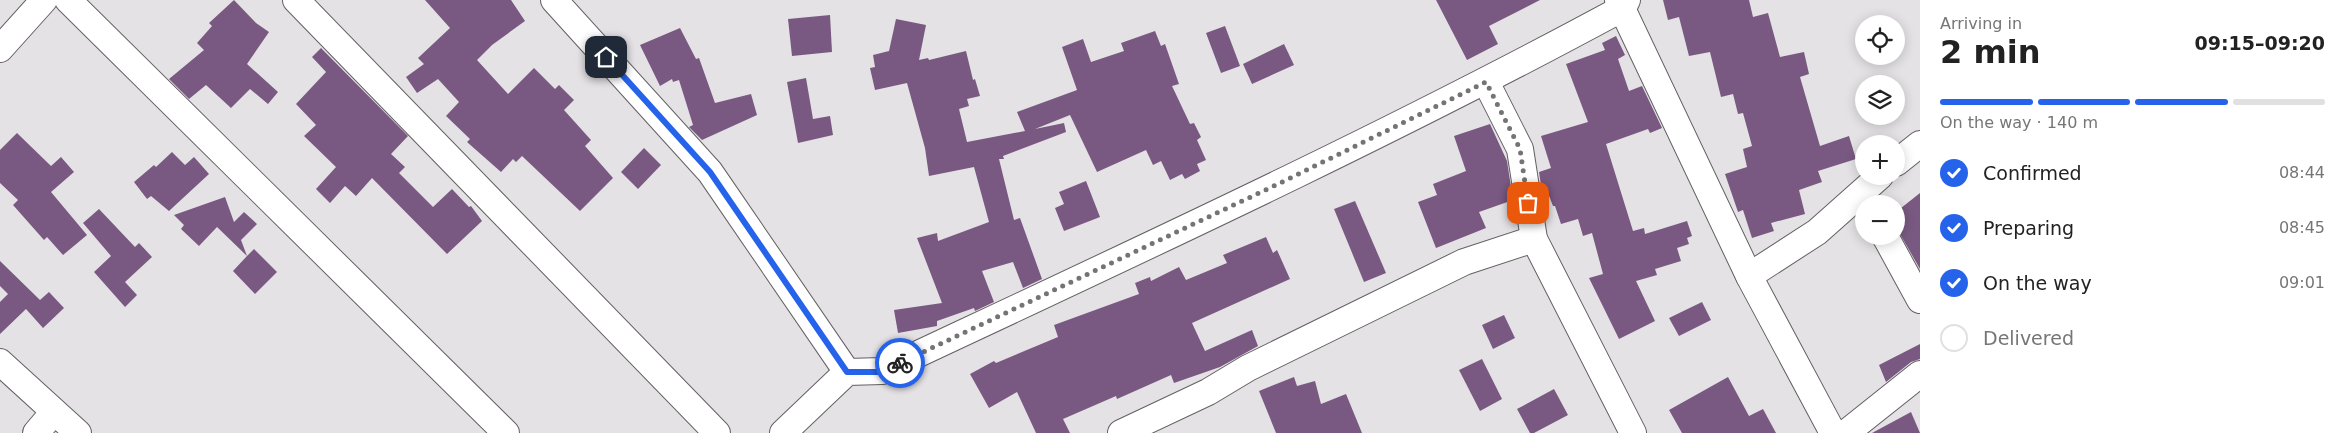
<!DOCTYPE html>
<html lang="en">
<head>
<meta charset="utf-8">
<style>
	body { margin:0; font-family:"DejaVu Sans",sans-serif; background:#f6f6f6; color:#222; height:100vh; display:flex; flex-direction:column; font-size:19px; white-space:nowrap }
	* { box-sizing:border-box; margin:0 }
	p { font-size:16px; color:#767676 }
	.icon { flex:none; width:28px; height:28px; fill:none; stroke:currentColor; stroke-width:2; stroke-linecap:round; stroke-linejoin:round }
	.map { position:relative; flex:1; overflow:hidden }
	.panel { display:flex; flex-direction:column; background:#fff; width:425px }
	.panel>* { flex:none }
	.tools { position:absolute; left:1855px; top:15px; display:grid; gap:10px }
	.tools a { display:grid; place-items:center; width:50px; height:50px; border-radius:50%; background:#fff; box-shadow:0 2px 12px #0003; font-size:25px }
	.pin { position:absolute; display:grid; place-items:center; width:42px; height:42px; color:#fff; margin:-21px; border-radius:10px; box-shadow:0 2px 8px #0006 }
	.courier { position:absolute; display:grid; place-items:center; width:50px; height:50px; margin:-25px; border:4px solid #2563eb; border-radius:50%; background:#fff; color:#222; box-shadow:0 1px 6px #0007 }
	.summary em { font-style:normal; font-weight:800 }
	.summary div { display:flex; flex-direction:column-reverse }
	.summary { display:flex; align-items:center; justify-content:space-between; height:85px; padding:0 20px }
	h1 { font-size:32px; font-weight:800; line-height:38px }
	.bar { display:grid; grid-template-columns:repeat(4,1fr); gap:8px 5px; align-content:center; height:60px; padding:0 20px }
	.bar i { height:6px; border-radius:4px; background:#e0e0e0 }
	.bar .current { background:#2563eb }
	.bar p { grid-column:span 4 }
	ol { padding:0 20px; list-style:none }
	li { display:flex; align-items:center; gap:15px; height:55px }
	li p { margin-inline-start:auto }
	li .icon { padding:5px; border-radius:50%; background:#2563eb; color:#fff; stroke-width:4 }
	li:last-child { color:#767676 }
	li i { width:28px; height:28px; border:2px solid #e0e0e0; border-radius:50% }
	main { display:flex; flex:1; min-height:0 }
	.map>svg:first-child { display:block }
	.building { fill:#795981 }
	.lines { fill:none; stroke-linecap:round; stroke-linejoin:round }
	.minor-casing { stroke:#636063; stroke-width:28 }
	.minor { stroke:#fff; stroke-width:26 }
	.done { stroke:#757376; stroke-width:5; stroke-dasharray:0 9 }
	.route { stroke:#2563eb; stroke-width:6 }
</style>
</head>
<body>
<main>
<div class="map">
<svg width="1920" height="433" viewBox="0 0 1920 433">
	<rect width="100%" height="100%" fill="#e5e2e6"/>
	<g class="building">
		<polygon points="234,0 256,23 269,32 247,64 278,92 268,104 250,89 231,108 206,85 189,99 169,79 204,50 197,43 212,26 209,23"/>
		<polygon points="425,0 511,0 525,21 492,45 477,60 508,94 534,68 555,89 559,85 574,100 564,110 591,140 585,146 613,178 580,211 522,156 516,162 513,159 501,172 467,142 470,139 446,116 459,102 438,79 417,93 406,77 424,64 418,58 450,28"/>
		<polygon points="1436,0 1540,0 1489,26 1498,44 1467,60"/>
		<polygon points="1663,0 1749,0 1753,17 1768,13 1780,57 1804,52 1809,74 1800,77 1820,146 1849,136 1856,159 1818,171 1822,182 1799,190 1805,214 1771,223 1774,231 1752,238 1743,210 1738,212 1725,174 1747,167 1743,149 1752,146 1743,113 1738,114 1733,94 1721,97 1710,52 1689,56 1679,17 1668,20"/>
		<polygon points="830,15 832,52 792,56 788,19"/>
		<polygon points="896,19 926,25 919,60 928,58 929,60 966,51 973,80 975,79 980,96 967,99 969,106 959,109 967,142 1025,131 1017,112 1077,90 1062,47 1083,39 1091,62 1124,51 1121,43 1155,31 1161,46 1165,44 1179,84 1172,86 1190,124 1194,123 1201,137 1197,140 1206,160 1197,164 1200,171 1185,179 1182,174 1170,180 1161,161 1153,165 1146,150 1097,172 1070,115 1035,129 1064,123 1066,132 1003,156 1004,159 999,159 1014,220 1020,218 1042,279 1023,288 1013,262 982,271 994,302 975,311 974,308 937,321 937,326 898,333 894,310 942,303 917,238 937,233 938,241 989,222 974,167 929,176 925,148 907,83 875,90 870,68 875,67 873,55 889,51"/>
		<polygon points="1225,26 1240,66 1221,73 1206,33"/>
		<polygon points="680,28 696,59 699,58 715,103 751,94 757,115 702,140 689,127 693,125 679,80 673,82 672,79 660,86 640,45"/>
		<polygon points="1616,36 1625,55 1618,59 1629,91 1642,86 1662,128 1650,133 1648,129 1606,144 1633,231 1644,228 1645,234 1687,221 1692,236 1687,238 1689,244 1677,248 1681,261 1655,269 1657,275 1636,281 1655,321 1619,339 1589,278 1603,274 1592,233 1583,236 1578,219 1561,224 1555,206 1553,206 1548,193 1544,195 1542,191 1539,172 1551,168 1541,136 1588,122 1566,64 1605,50 1602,43"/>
		<polygon points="1284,44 1294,65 1252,84 1243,64"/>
		<polygon points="321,48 408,136 391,154 405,167 399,173 433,207 452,189 469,207 471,206 482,221 447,254 372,178 356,196 345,186 330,203 316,189 336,167 304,136 316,125 296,104 326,72 312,57"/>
		<polygon points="806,78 813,119 830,116 833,135 798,143 787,82"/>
		<polygon points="1490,124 1507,161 1513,200 1479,212 1486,228 1436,248 1418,202 1437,195 1433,184 1466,171 1454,136"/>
		<polygon points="17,133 51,166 61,157 74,172 51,192 87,235 63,255 47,237 44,240 13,205 18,200 0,183 0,150"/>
		<polygon points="644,148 661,165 638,189 621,172"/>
		<polygon points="172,152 185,165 194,157 209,174 169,211 151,196 147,199 134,182 154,165 156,167"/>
		<polygon points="1086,181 1100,217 1064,231 1055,208 1064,204 1059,192"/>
		<polygon points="1920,193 1920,269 1896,227 1896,212"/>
		<polygon points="225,197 234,222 244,212 257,224 241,240 247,256 254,249 277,272 255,294 233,271 247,256 217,227 199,246 181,229 184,225 174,215"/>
		<polygon points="1355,201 1386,273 1364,282 1334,209"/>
		<polygon points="99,209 135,247 139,243 152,257 125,282 137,295 125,307 94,272 111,256 83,223"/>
		<polygon points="1266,237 1273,253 1277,250 1290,279 1192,323 1205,351 1252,330 1258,346 1220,367 1174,383 1171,375 1117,399 1116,396 1063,419 1070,433 1036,433 1017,392 989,408 970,374 994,361 996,363 1058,337 1054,325 1139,294 1135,283 1150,277 1151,281 1179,267 1186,280 1227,263 1223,255"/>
		<polygon points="0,261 40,300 49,292 64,308 43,328 26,309 0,334 0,302 8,294 0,286"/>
		<polygon points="1702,302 1711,320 1679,336 1669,318"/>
		<polygon points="1504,315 1515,338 1493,349 1482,325"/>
		<polygon points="1920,344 1920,359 1911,362 1886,382 1879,365"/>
		<polygon points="1482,359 1502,399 1480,411 1459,370"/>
		<polygon points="1294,377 1297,386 1315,381 1321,404 1346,394 1362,433 1276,433 1259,391"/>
		<polygon points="1728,377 1749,416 1763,409 1776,433 1682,433 1669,410"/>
		<polygon points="1554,389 1568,415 1534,433 1530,433 1517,409"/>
		<polygon points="1911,412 1920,433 1872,433"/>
	</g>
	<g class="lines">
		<defs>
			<g id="minor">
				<polyline points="68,0 506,433"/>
				<polyline points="296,0 717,433"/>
				<polyline points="554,0 710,172 847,372"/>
				<polyline points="1618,0 1749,276"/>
				<polyline points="0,49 44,0"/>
				<polyline points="1486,82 1520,149 1534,239 1633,433"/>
				<polyline points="1896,163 1920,144"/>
				<polyline points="1885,236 1920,300"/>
				<polyline points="0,362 78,433"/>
				<polyline points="36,433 53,413"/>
				<path d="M783 433 847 372 882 371C1131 254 1381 139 1623 8L1627 0"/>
				<polyline points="1121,433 1208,392 1248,368 1464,262 1534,239"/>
				<polyline points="1833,433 1749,276 1817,232 1880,176"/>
				<polyline points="1846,433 1920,374"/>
			</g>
		</defs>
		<use href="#minor" class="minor-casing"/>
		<use href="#minor" class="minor"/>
	</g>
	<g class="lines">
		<polyline class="done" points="900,363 1276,185 1486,82 1520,149 1528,203"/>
		<polyline class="route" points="606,57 710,172 847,372 882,372 900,363"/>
	</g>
</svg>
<div class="tools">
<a><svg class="icon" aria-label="locate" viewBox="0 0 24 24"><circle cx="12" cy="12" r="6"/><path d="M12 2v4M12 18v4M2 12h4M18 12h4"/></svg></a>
<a><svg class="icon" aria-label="layers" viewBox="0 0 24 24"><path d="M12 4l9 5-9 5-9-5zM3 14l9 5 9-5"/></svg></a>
<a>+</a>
<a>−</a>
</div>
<div class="pin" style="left:1528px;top:203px;background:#ea580c"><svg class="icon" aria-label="bag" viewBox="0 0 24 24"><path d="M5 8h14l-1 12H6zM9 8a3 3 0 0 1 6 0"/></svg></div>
<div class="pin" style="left:606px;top:57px;background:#1f2937"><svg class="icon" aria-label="home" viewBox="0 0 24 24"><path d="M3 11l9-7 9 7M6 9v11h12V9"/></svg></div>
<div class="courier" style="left:900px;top:363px"><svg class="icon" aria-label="bike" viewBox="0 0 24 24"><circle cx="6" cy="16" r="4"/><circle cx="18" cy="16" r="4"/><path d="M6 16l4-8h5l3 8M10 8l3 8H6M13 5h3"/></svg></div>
</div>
<section class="panel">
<div class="summary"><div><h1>2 min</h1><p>Arriving in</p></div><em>09:15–09:20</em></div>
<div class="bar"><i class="current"></i><i class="current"></i><i class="current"></i><i></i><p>On the way · 140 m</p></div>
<ol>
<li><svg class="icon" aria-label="check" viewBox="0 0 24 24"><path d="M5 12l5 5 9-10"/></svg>Confirmed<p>08:44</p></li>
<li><svg class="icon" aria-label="check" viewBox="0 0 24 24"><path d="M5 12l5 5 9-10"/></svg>Preparing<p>08:45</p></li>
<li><svg class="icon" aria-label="check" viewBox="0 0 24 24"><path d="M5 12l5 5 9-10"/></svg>On the way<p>09:01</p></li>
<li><i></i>Delivered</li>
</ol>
</section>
</main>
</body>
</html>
